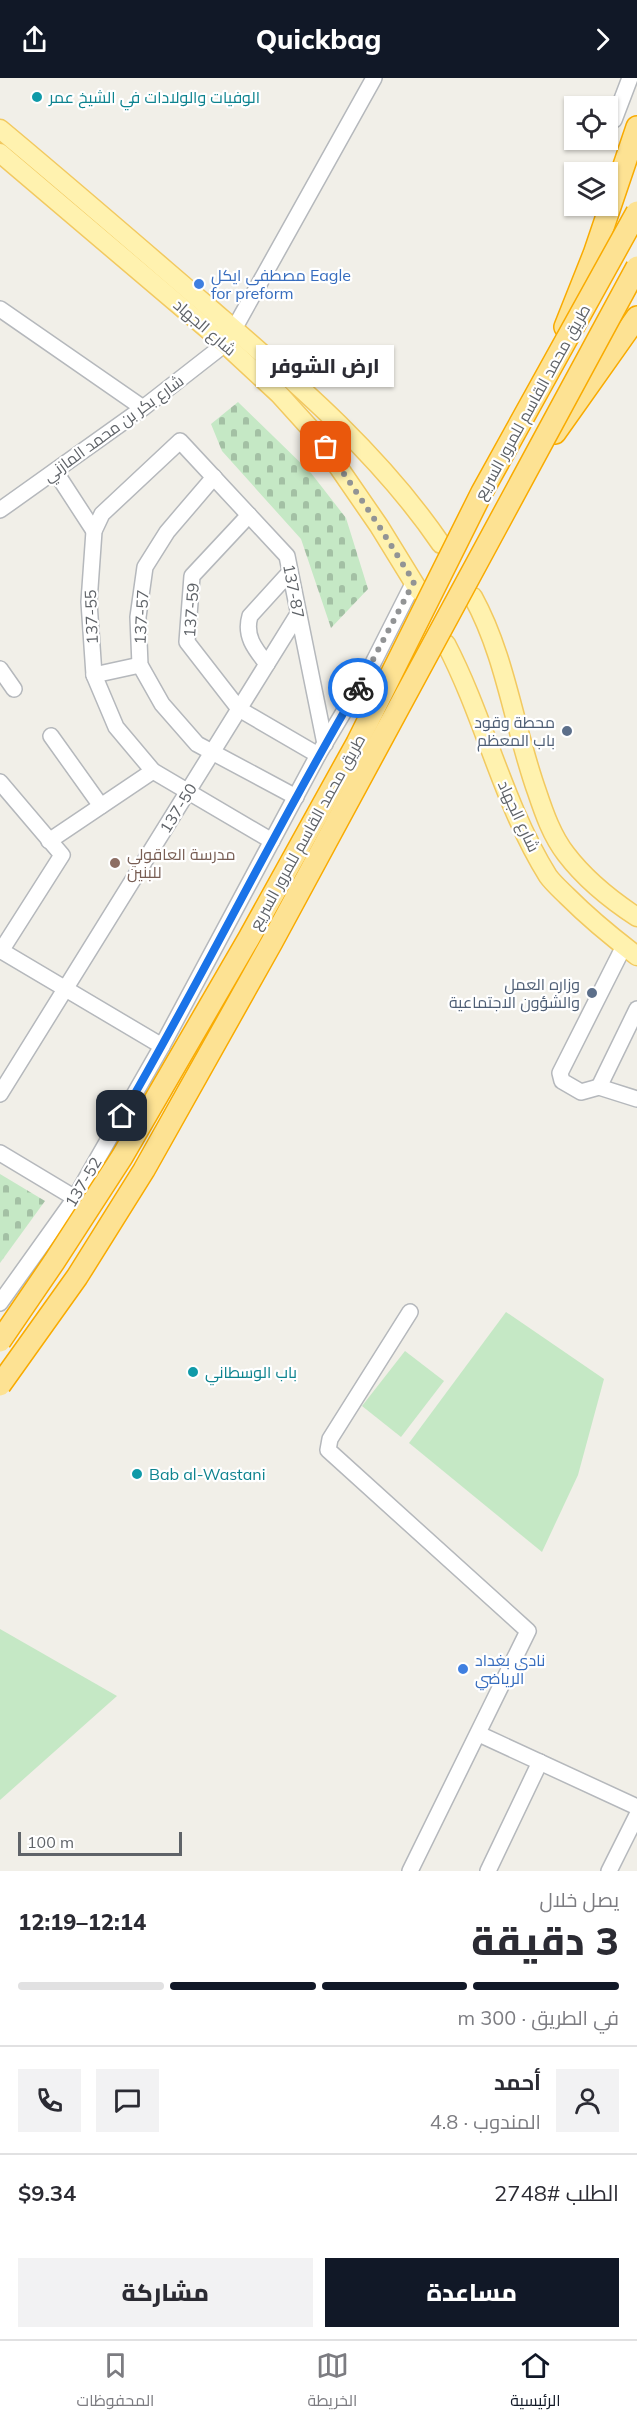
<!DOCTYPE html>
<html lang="ar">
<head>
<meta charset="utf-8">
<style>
	body { margin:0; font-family:Mulish,Cairo,sans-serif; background:#f2f2f3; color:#2b2b33; direction:rtl; height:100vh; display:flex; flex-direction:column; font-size:22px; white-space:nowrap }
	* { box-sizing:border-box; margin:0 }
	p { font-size:20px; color:#7c7c81 }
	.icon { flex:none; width:33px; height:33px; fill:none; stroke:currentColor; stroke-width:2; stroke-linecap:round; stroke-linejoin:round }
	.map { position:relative; height:1793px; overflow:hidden; direction:ltr }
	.details { display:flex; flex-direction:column; background:#fff; flex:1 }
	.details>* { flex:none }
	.tools { position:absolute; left:564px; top:18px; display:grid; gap:12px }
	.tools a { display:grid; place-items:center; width:54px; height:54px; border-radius:0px; background:#fff; box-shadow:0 2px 4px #0004; font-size:30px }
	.scale { position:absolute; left:18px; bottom:15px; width:164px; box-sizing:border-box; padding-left:6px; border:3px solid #5f6368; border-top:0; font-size:16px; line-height:21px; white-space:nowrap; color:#5f6368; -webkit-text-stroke:4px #fff; paint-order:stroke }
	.pin { position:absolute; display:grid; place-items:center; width:51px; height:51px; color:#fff; margin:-26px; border-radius:12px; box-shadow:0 3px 9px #0006 }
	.courier { position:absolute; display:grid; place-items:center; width:60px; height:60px; margin:-30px; border:4px solid #1a73e8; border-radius:50%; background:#fff; color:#222; box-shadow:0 2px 8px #0007 }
	.bubble { position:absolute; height:42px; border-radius:0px; background:#fff; box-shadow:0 2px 4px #0004; font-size:20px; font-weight:800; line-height:42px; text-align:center; direction:rtl }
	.overview em { font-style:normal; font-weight:800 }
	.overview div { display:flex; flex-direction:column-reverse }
	.overview { display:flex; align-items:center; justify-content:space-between; height:102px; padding:0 18px }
	h1 { font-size:39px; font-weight:800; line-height:45px }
	.bar { display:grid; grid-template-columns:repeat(4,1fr); gap:9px 6px; align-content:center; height:72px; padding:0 18px }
	.bar i { height:8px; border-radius:4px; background:#e1e1e2 }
	.bar .active { background:#111827 }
	.bar p { grid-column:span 4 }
	.line { display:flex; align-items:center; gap:15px; padding:0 18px; border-top:2px solid #e1e1e2 }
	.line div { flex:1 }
	.round { display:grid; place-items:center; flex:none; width:63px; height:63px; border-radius:0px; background:#f2f2f3 }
	.action { display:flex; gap:12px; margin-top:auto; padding:12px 18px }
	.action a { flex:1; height:69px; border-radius:0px; background:#111827; color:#fff; font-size:24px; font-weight:800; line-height:69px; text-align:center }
	.action a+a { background:#f2f2f3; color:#2b2b33 }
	header { display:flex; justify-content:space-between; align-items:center; height:78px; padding:0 18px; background:#111827; color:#fff; font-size:27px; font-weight:800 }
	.dock { display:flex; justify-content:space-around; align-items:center; height:84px; border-top:2px solid #e1e1e2; background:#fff; font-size:16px; color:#7c7c81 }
	.dock a { display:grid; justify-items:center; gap:3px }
	.dock .active { color:#111827 }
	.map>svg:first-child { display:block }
	.green { fill:#c5e8c5 }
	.cemetery { fill:url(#cemetery-stones) }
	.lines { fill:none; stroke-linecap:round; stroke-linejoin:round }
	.minor-casing { stroke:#b5b8bc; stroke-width:18 }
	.major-casing { stroke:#f2c960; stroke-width:21 }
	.highway-casing { stroke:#f9ab00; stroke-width:24 }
	.minor { stroke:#fff; stroke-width:15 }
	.major { stroke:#fff2af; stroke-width:18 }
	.highway { stroke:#fde293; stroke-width:21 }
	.highway-bridge-casing { stroke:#f9ab00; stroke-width:24; stroke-linecap:butt }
	.highway-bridge { stroke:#fde293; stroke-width:21 }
	.done { stroke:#929495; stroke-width:6; stroke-dasharray:0 10.8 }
	.route { stroke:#1a73e8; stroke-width:8 }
	.culture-dot { fill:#0f9aa8; stroke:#fff; stroke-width:2 }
	.shop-dot { fill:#3f7fe0; stroke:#fff; stroke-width:2 }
	.service-dot { fill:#5c6f8a; stroke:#fff; stroke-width:2 }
	.education-dot { fill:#8d6e63; stroke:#fff; stroke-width:2 }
	.labels { text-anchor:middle; stroke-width:4.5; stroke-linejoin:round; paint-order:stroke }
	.culture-label { font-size:16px; fill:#0d838f; stroke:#fff; text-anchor:start }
	.shop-label { font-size:16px; fill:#366cbe; stroke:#fff; text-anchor:start }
	.street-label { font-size:16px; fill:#5f6368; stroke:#fff }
	.service-label { font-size:16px; fill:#4e5e75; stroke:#fff; text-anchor:end }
	.education-label { font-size:16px; fill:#785e54; stroke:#fff; text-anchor:start }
</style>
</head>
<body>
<header><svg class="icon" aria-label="forward" viewBox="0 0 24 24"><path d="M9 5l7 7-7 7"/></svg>Quickbag<svg class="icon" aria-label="share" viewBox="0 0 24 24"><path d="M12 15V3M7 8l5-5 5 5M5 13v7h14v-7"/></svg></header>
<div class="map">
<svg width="637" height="1793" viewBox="0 0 637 1793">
	<defs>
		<pattern id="cemetery-stones" width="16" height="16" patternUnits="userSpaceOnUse" patternTransform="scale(1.5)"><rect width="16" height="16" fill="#c5e8c5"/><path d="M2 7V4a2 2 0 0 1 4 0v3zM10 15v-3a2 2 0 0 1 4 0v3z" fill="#a3c0a4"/></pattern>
	</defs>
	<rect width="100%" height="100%" fill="#f1efe8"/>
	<g class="green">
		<polygon points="506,1234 604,1301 578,1397 542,1474 409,1365"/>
		<polygon points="405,1273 444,1303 401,1359 362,1328"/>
		<polygon points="0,1551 117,1618 0,1722"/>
	</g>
	<g class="cemetery">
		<polygon points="238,324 311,395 346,440 368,511 331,550 301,461 222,373 211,346"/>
		<polygon points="0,1096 45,1123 0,1185"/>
	</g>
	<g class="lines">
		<defs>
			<g id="minor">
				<polyline points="614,42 630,0"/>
				<polyline points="0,231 143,330"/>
				<polyline points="234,251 374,0"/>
				<polyline points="55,393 94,453"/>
				<polyline points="214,399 167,454 145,489 138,539 140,587 162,626 197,666 296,719"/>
				<polyline points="0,432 143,330 225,266"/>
				<polyline points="249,437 192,498 187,564 239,631 318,677"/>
				<path d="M267 586C255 571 244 558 250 538L290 494"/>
				<polyline points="0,591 14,611"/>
				<polyline points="94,597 140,587"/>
				<polyline points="51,658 101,728"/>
				<polyline points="0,704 62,777 1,873"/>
				<polyline points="49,763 153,693"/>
				<polyline points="272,763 153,693 116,649 94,597 89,524 94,453 102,436 180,363 287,478 325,666"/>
				<polyline points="624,868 560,995 562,1003 581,1014 599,1009 637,1021"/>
				<polyline points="0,872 162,968"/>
				<polyline points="599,1009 637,931"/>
				<polyline points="0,1016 298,536"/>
				<polyline points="0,1075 75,1120"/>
				<polyline points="0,1225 75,1120 162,968 318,677 373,585 414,504"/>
				<polyline points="410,1234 330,1361 328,1372 528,1553 410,1793"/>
				<polyline points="479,1656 637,1729"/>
				<polyline points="488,1793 540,1684"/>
				<polyline points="609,1793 637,1737"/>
			</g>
			<g id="major">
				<path d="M0 51C72 111 141 171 212 232 294 303 379 375 441 466"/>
				<polyline points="0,75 225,266 279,316 317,358 379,448 419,513"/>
				<path d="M473 519C506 579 514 650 537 714 544 735 552 758 566 776 585 801 611 822 637 839"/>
				<path d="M446 566C485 641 503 726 548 798 553 805 561 812 567 818 589 840 612 859 637 878"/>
			</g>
			<g id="highway">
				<polyline points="565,249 594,176 637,49"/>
				<polyline points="555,355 637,239"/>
			</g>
		</defs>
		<use href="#minor" class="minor-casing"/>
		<use href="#major" class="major-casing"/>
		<use href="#highway" class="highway-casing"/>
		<use href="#minor" class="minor"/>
		<use href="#major" class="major"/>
		<use href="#highway" class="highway"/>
		<defs>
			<g id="highway-bridge">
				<polyline points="0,1263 54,1184 122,1079 249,860 357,665 482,414 637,134"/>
				<polyline points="0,1307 77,1199 144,1092 272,864 637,189"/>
			</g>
		</defs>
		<use href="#highway-bridge" class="highway-bridge-casing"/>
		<use href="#highway-bridge" class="highway-bridge"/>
	</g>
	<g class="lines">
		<polyline class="done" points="326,369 379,448 414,504 358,610"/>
		<path class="route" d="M122 1038C204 897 275 751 358 610"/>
	</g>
	<g class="culture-dot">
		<circle cx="37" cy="19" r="6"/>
		<circle cx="193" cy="1294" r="6"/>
		<circle cx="137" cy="1396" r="6"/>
	</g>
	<g class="shop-dot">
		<circle cx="199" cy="206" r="6"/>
		<circle cx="463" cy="1591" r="6"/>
	</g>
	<g class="service-dot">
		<circle cx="567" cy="653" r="6"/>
		<circle cx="592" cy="915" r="6"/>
	</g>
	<circle class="education-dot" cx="115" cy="785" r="6"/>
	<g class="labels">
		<g class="culture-label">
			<text x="49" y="25">الوفيات والولادات في الشيخ عمر</text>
			<text x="205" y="1300">باب الوسطاني</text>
			<text x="149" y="1402">Bab al-Wastani</text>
		</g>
		<g class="shop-label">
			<text x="211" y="203">مصطفى ايكل Eagle<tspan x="211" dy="18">for preform</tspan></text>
			<text x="475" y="1588">نادي بغداد<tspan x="475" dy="18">الرياضي</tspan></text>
		</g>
		<g class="street-label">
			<text transform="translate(205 249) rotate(41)" y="6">شارع الجهاد</text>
			<text transform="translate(532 324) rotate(-61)" y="6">طريق محمد القاسم للمرور السريع</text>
			<text transform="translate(113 350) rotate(-36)" y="6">شارع بكر بن محمد المازني</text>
			<text transform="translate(294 513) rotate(79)" y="6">137-87</text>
			<text transform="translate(191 532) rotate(-86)" y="6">137-59</text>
			<text transform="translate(91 539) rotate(-92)" y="6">137-55</text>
			<text transform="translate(141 539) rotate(-87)" y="6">137-57</text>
			<text transform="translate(178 730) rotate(-58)" y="6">137-50</text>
			<text transform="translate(519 738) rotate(65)" y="6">شارع الجهاد</text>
			<text transform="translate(307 754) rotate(-61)" y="6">طريق محمد القاسم للمرور السريع</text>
			<text transform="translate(83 1104) rotate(-59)" y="6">137-52</text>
		</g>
		<g class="service-label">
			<text x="555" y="650">محطة وقود<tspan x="555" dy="18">باب المعظم</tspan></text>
			<text x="580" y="912">وزاره العمل<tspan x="580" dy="18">والشؤون الاجتماعية</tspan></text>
		</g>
		<g class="education-label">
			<text x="127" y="782">مدرسة العاقولي<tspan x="127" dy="18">للبنين</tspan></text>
		</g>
	</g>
</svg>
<div class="tools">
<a><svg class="icon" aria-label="locate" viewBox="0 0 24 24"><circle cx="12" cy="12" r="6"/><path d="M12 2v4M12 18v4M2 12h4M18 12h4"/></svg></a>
<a><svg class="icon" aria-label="layers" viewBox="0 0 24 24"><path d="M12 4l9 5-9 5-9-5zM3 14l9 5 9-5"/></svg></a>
</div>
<div class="scale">100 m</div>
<div class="pin" style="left:326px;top:369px;background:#ea580c"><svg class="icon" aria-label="bag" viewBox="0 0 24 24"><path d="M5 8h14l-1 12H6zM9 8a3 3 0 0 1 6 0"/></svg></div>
<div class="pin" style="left:122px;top:1038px;background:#1f2937"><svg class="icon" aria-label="home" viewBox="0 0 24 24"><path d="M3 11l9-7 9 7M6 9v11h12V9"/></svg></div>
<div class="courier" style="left:358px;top:610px"><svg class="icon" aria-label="bike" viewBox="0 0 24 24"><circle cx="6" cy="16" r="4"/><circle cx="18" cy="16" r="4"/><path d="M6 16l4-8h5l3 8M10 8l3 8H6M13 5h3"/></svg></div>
<div class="bubble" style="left:256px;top:267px;width:138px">ارض الشوفر</div>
</div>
<section class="details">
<div class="overview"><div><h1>3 دقيقة</h1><p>يصل خلال</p></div><em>12:14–12:19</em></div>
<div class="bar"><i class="active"></i><i class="active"></i><i class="active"></i><i></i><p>في الطريق · 300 m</p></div>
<div class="line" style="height:108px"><a class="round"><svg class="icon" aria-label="person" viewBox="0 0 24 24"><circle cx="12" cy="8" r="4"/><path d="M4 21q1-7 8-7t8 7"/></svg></a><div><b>أحمد</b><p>المندوب · 4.8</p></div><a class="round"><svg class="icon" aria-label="chat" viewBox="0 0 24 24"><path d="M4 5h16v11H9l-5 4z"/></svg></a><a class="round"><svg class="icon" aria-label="phone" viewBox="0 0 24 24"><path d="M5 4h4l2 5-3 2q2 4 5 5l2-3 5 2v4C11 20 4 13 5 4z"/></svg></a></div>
<div class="line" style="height:78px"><div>الطلب #2748</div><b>$9.34</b></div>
<div class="action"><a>مساعدة</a><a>مشاركة</a></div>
</section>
<nav class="dock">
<a class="active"><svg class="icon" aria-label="home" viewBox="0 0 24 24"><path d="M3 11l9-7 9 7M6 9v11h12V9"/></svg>الرئيسية</a>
<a><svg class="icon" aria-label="map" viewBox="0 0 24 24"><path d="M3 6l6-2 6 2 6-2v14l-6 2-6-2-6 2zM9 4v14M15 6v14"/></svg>الخريطة</a>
<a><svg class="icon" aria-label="saved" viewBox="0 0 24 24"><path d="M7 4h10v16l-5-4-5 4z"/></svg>المحفوظات</a>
</nav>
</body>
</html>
